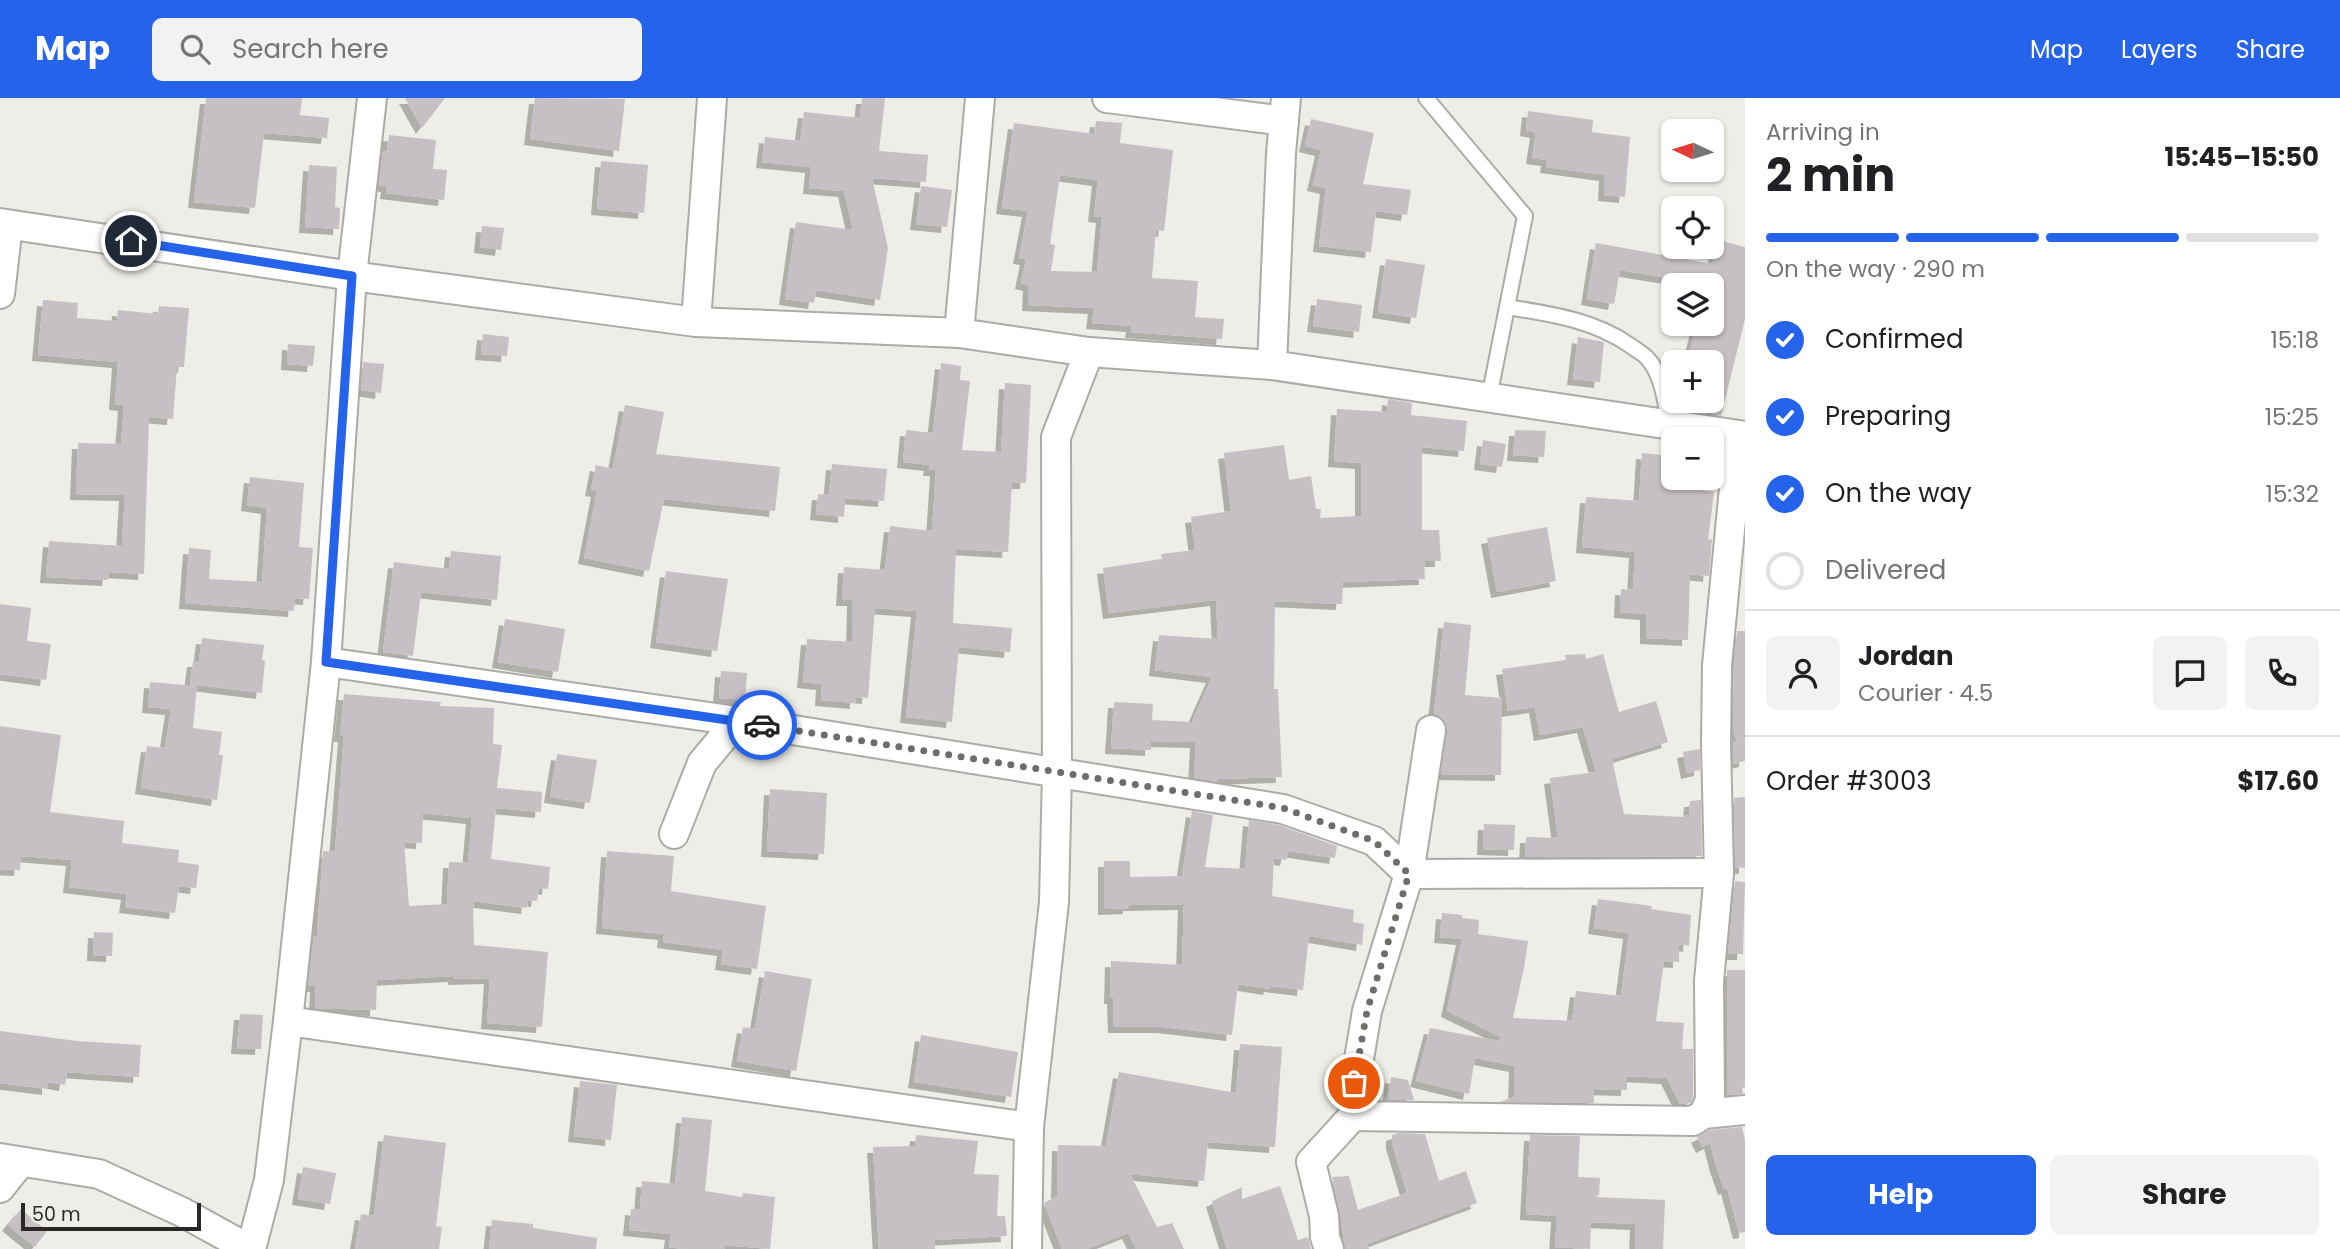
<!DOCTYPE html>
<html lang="en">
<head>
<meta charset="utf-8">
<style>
	body { margin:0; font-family:Poppins,sans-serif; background:#f2f2f2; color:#202124; height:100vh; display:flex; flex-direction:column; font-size:26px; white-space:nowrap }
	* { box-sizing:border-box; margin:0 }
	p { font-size:23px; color:#757577 }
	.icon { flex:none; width:38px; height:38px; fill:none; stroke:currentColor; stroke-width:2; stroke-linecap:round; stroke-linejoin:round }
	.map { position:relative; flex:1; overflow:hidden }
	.sheet { display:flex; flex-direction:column; background:#fff; width:595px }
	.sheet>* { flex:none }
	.needle { width:46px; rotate:274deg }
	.buttons { position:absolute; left:1661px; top:21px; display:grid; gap:14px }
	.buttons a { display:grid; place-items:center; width:63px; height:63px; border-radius:10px; background:#fff; box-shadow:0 2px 5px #0004; font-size:35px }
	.scale { position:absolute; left:21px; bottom:18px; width:180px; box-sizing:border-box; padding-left:7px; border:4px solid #292826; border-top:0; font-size:19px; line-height:24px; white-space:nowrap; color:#292826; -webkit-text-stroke:5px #efede7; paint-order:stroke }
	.pin { position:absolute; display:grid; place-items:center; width:60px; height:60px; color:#fff; margin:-30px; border:4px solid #fff; border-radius:50%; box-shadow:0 2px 7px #0007 }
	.courier { position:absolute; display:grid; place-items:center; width:70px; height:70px; margin:-35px; border:5px solid #2563eb; border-radius:50%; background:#fff; color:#222; box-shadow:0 2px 9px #0007 }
	.summary em { font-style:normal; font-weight:700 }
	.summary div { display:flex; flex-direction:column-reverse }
	.summary { display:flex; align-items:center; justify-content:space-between; height:119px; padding:0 21px }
	h1 { font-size:46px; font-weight:700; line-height:52px }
	.bar { display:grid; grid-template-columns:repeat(4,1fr); gap:10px 7px; align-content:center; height:84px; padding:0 21px }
	.bar i { height:9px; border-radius:5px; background:#e0e0e0 }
	.bar .on { background:#2563eb }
	.bar p { grid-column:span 4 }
	.line { display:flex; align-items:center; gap:18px; padding:0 21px; border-top:2px solid #e0e0e0 }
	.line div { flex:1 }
	.round { display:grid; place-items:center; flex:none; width:74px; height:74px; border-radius:10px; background:#f2f2f2 }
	ol { padding:0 21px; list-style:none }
	li { display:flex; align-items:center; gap:21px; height:77px }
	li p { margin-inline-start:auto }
	li .icon { padding:7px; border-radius:50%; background:#2563eb; color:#fff; stroke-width:4 }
	li:last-child { color:#757577 }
	li i { width:38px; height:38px; border:4px solid #e0e0e0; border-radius:50% }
	.primary-button { display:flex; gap:14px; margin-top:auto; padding:14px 21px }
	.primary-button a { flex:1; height:80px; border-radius:10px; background:#2563eb; color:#fff; font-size:28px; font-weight:700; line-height:80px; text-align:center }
	.primary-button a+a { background:#f2f2f2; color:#202124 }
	header { display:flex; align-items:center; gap:42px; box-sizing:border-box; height:98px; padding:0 35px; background:#2563eb; color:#fff }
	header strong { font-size:33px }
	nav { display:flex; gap:38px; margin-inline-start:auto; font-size:24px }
	.search { width:490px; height:63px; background:#f2f2f2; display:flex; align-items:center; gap:18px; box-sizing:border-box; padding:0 24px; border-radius:10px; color:#757577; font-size:26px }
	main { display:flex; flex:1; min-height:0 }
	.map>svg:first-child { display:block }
	.building { fill:#c6bfc3; fill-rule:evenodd; filter:url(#shadow) }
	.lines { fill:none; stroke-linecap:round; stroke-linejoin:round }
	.service-casing { stroke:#acaba5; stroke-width:18 }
	.minor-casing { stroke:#acaba5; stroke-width:32 }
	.service { stroke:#fff; stroke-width:14 }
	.minor { stroke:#fff; stroke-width:28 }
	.done { stroke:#6e6d6a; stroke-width:7; stroke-dasharray:0 12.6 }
	.route { stroke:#2563eb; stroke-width:9 }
</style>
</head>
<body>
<header>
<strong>Map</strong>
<div class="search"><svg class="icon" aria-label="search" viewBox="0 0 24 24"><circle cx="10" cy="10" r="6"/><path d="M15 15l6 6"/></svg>Search here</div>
<nav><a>Map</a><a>Layers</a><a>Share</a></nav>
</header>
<main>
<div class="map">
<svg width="1745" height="1151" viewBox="0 0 1745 1151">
	<defs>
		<filter id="shadow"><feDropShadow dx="-6" dy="6" stdDeviation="0" flood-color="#0004"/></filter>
	</defs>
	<rect width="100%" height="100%" fill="#efede7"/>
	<g class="building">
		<polygon points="206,0 302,0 300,17 329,20 327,40 264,35 255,110 194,104"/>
		<polygon points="405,0 445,0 422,30"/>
		<polygon points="535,0 625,1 619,53 530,41"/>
		<polygon points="862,0 885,0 879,53 928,57 926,84 872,80 888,150 880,202 816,192 814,205 785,201 796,124 853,132 844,93 809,90 811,69 762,64 765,39 800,43 804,14 860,20"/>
		<polygon points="1528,13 1593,22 1592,34 1630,39 1625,99 1604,97 1605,77 1546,69 1547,62 1532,60 1536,34 1526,32"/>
		<polygon points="1311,21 1374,35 1363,86 1411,92 1407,117 1376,113 1371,154 1319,148 1326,90 1313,87 1321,52 1305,48"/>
		<path d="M1096 23 1122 25 1120 45 1173 52 1164 133 1156 132 1152 180 1198 183 1195 219 1224 221 1222 241 1131 234 1132 228 1092 225 1094 210 1028 207 1029 187 1021 185 1026 161 1019 160 1028 113 1002 110 1014 25 1094 36ZM1060 77 1098 82 1094 118 1102 119 1097 174 1051 173 1055 147 1050 146Z"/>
		<polygon points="389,37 436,42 433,71 447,72 444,102 386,95 387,88 379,87 383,53 387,53"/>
		<polygon points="601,63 648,67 644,115 597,111"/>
		<polygon points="309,67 337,69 335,109 340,110 339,131 305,129"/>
		<polygon points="921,88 952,92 947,129 916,126"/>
		<polygon points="482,128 504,130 501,152 480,149"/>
		<polygon points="1718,142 1745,149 1745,221 1721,318 1712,316 1712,264 1687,264 1697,226 1712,226 1712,187 1620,172 1614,206 1587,201 1596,145 1712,166"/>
		<polygon points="1386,161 1425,167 1416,220 1378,214"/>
		<polygon points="1317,201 1362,207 1359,234 1313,228"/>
		<polygon points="43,202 78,205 77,220 117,223 118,212 158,216 159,208 189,210 184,269 177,269 173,321 149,319 144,476 109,474 108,482 46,479 49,443 122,448 125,397 76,396 78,345 121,346 124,307 115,306 118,264 38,257"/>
		<polygon points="483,236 509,239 507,258 481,256"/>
		<polygon points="1578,239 1604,244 1600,284 1573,281"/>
		<polygon points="288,246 315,248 313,268 287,266"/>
		<polygon points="363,264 384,266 381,295 361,292"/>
		<polygon points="941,265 961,268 960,282 970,283 962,352 1001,354 1005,285 1031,287 1026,385 1012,385 1008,454 956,451 953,525 1012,530 1010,554 959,549 952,624 906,619 917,513 875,510 868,600 856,599 856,605 821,602 822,586 803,584 807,541 852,544 853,502 842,502 844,469 885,472 890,428 932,433 936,372 929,372 930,367 903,364 906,332 933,335"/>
		<polygon points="1388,301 1412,305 1411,317 1467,323 1464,353 1422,349 1422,432 1439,432 1441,463 1424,463 1425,481 1343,484 1342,506 1275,503 1274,591 1278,591 1282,679 1218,681 1218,684 1194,680 1196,644 1151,643 1151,652 1111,650 1114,604 1153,606 1152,622 1192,624 1212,579 1155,572 1159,537 1218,541 1216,502 1109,515 1103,470 1162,461 1161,456 1195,452 1191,419 1231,413 1224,355 1284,347 1289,382 1311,378 1316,411 1321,411 1320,420 1361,418 1361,365 1334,363 1337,311 1387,314"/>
		<polygon points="625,307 664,314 656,356 780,369 775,413 664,401 649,473 584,460 597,393 591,392 596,367 613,371"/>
		<polygon points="1515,332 1546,333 1544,359 1513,357"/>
		<polygon points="1483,342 1506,346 1502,369 1480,366"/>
		<polygon points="1642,355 1672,358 1670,380 1694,380 1693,391 1714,394 1708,442 1712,441 1709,478 1690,476 1688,542 1646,540 1646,516 1620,514 1621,491 1633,492 1635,454 1582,449 1586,399 1639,403"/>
		<polygon points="832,366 887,371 884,403 845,400 844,419 816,416 818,396 829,397"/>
		<polygon points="250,379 304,385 299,449 313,450 309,501 295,500 294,513 185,505 189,450 211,452 209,481 262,484 267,410 247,407"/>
		<polygon points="1547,429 1556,483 1497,494 1487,440"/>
		<polygon points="451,453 501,458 497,502 421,494 413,558 383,554 394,464 449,471"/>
		<polygon points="666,473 728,481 717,553 656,544"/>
		<polygon points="0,506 31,510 27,543 51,546 46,582 0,576"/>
		<polygon points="505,521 565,531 558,574 498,564"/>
		<polygon points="1444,524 1471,527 1465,597 1502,600 1501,677 1441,676 1447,627 1442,620 1434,616"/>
		<polygon points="1737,533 1745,533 1745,663 1733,666 1733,644 1737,643 1733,631 1734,568"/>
		<polygon points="202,540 264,547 262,562 265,563 262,595 190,586 193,563 199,563"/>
		<polygon points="1585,556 1586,561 1603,556 1619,614 1656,603 1668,644 1612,661 1624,716 1684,719 1684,717 1689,718 1690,703 1701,702 1702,758 1525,759 1526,739 1558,740 1550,680 1596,674 1583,629 1540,637 1535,609 1508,613 1502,571 1566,562 1565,557"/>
		<polygon points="721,573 747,575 745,602 719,600"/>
		<polygon points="150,584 197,588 193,630 222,634 219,657 223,657 217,702 141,690 147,648 165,650 171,611 148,609"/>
		<path d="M344 596 441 604 440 608 494 610 493 646 502 647 497 690 542 694 541 714 496 710 491 761 550 769 548 791 539 790 537 803 528 802 527 810 473 803 474 847 548 854 542 929 487 925 490 880 454 881V878L377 882 376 912 315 910 316 888H308L314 838H317L323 753 335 754 344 638H340ZM423 715 472 720 468 765 449 764 447 806 409 808 404 744 422 745Z"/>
		<polygon points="0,628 61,637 50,714 124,723 122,745 179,752 178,764 199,767 196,790 179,788 175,815 125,809 127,796 69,789 72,762 21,758 20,772 0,771"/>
		<polygon points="1700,651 1700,672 1687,675 1683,654"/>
		<polygon points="557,656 597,662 590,705 550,699"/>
		<polygon points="770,691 827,695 824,756 767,753"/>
		<polygon points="1745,699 1745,770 1735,769 1734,700"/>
		<polygon points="1192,713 1213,717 1205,769 1245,771 1249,722 1279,727 1337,748 1335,760 1288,753 1286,762 1274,760 1272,798 1354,812 1353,824 1364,826 1362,847 1309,838 1303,892 1270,888 1269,891 1238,886 1232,937 1163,929 1114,929 1113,900 1110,900 1111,863 1182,867 1184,806 1129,807 1129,810 1104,811 1104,763 1130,763 1130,779 1182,778"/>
		<polygon points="1484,726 1515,727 1514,752 1483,751"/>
		<polygon points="607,753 674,758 671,793 766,808 757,871 721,866 723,852 663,844 664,836 602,830"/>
		<polygon points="1735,783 1745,784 1743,856 1728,856"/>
		<polygon points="1598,801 1652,808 1651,811 1691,817 1689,848 1679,846 1679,864 1664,863 1656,923 1684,925 1682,951 1693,951 1693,999 1691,1005 1680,1006 1667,980 1627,978 1627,992 1594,991 1594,1005 1500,1004 1514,999 1515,968 1475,960 1469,996 1416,983 1430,930 1499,943 1501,939 1447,913 1462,841 1440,839 1442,815 1462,817 1462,820 1479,822 1478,836 1528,843 1524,870 1513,920 1572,923 1576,893 1621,898 1629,835 1594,830"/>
		<polygon points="94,834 113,835 112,858 93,857"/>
		<polygon points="1727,872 1745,872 1745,989 1742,990 1743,996 1727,997"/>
		<polygon points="765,873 812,881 796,973 737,963 743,929 755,931"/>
		<polygon points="240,916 263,917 261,951 237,950"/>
		<polygon points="0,933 77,943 141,947 139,979 67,974 65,987 48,984 48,991 0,985"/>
		<polygon points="921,937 1018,954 1011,999 914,984"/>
		<polygon points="1240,946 1282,949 1275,1049 1208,1044 1204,1083 1130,1076 1157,1129 1172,1125 1184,1151 1136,1151 1128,1135 1087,1151 1062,1151 1044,1105 1057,1098 1058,1047 1106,1048 1119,974 1236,995"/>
		<polygon points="1391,979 1408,982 1414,1002 1388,1002"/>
		<polygon points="580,983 617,987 611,1042 574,1038"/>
		<polygon points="682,1019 712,1022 705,1093 742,1099 743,1095 775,1099 770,1151 725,1147 725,1151 683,1151 669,1149 671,1136 629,1132 631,1111 640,1112 642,1083 675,1086"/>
		<polygon points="1742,1029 1745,1042 1745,1134 1739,1135 1727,1090 1724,1091 1716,1068 1710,1045 1702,1049 1697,1039 1710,1032"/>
		<polygon points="1398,1035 1425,1036 1439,1083 1466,1073 1477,1105 1367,1146 1369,1151 1345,1151 1340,1114 1332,1079 1349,1078 1358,1112 1407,1095 1392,1045 1392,1037"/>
		<polygon points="384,1037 446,1045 436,1128 442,1129 439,1151 355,1151 361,1116 374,1118"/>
		<polygon points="916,1037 978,1043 974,1076 999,1077 997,1118 1005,1118 1007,1138 934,1142 935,1151 879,1151 873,1049 915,1048"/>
		<polygon points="1530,1037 1580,1038 1578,1079 1600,1080 1599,1097 1595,1099 1665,1102 1663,1151 1635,1151 1636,1126 1591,1124 1590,1151 1555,1149 1557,1118 1526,1116"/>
		<polygon points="303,1069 336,1075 330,1106 298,1101"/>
		<polygon points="1280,1088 1298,1142 1308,1139 1311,1151 1227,1151 1212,1103 1242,1089 1242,1101"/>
		<polygon points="21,1111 47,1133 35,1149 8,1127"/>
		<polygon points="492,1122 533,1126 533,1130 597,1140 596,1151 489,1151"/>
	</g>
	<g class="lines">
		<defs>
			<g id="service">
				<polyline points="1426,0 1525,118 1489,300"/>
				<path d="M1507 209C1551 216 1594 222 1631 248 1636 252 1644 256 1648 261 1663 278 1665 306 1670 327"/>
			</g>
			<g id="minor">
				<polyline points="1107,0 1284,23"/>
				<polyline points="0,125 352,178 696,224 959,235 1089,254 1272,267 1745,338"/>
				<polyline points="0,196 8,127"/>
				<polyline points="696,224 712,0"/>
				<polyline points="959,235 980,0"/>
				<polyline points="1272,267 1281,55 1286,0"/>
				<polyline points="326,564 737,623 1283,711 1374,743 1409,776 1719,775"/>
				<polyline points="674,736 702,665 737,623"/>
				<polyline points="288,923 1029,1029"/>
				<polyline points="1704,1016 1710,1002 1709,883 1719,775 1716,645 1717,567 1739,338"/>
				<polyline points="1353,1018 1693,1023 1704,1016 1745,1012"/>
				<polyline points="0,1060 99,1076 182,1114 249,1151"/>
				<polyline points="0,1090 20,1065"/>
				<polyline points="251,1151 269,1082 288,923 326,564 352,178 372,0"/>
				<polyline points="1027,1151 1029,1029 1054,804 1057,674 1056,339 1089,254"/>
				<polyline points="1329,1151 1325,1139 1324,1118 1311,1064 1353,1018 1355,985 1367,913 1409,776 1431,632"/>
			</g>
		</defs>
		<use href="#service" class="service-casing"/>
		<use href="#minor" class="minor-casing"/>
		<use href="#service" class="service"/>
		<use href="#minor" class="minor"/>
	</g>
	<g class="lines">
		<polyline class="done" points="762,627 1283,710 1374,743 1409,776 1367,913 1354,985"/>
		<polyline class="route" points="131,143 352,178 326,564 762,627"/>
	</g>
</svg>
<div class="buttons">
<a><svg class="needle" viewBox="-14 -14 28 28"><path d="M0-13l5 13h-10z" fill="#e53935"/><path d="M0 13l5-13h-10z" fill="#757577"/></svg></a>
<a><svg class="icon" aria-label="locate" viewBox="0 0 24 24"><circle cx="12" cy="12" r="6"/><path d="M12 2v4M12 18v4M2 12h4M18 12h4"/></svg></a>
<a><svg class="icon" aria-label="layers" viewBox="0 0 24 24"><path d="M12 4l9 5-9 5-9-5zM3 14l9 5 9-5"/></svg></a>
<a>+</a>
<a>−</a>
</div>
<div class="scale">50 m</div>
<div class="pin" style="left:1354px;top:985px;background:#ea580c"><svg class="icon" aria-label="bag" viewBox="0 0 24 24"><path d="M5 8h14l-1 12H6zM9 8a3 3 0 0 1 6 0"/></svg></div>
<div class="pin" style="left:131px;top:143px;background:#1f2937"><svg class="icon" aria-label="home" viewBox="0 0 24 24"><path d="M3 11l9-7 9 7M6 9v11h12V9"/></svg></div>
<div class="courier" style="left:762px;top:627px"><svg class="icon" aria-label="car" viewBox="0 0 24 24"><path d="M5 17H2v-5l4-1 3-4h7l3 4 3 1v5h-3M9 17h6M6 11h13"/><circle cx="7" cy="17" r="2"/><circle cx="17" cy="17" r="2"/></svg></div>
</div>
<section class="sheet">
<div class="summary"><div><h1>2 min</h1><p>Arriving in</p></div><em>15:45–15:50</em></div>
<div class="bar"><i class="on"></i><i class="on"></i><i class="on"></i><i></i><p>On the way · 290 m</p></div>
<ol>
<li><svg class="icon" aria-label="check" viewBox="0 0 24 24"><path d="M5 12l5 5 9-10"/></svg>Confirmed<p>15:18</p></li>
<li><svg class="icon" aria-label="check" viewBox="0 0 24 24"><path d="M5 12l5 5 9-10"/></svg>Preparing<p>15:25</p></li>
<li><svg class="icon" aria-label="check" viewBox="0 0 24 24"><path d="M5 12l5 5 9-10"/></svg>On the way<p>15:32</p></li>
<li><i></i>Delivered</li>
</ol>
<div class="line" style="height:126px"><a class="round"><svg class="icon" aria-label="person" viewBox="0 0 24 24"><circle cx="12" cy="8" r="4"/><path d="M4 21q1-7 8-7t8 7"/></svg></a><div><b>Jordan</b><p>Courier · 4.5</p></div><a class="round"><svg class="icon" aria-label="chat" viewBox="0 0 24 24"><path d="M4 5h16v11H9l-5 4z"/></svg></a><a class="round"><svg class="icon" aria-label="phone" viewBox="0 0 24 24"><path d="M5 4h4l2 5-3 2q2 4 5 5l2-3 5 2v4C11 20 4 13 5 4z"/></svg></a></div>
<div class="line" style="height:91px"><div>Order #3003</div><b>$17.60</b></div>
<div class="primary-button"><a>Help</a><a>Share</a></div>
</section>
</main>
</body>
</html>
